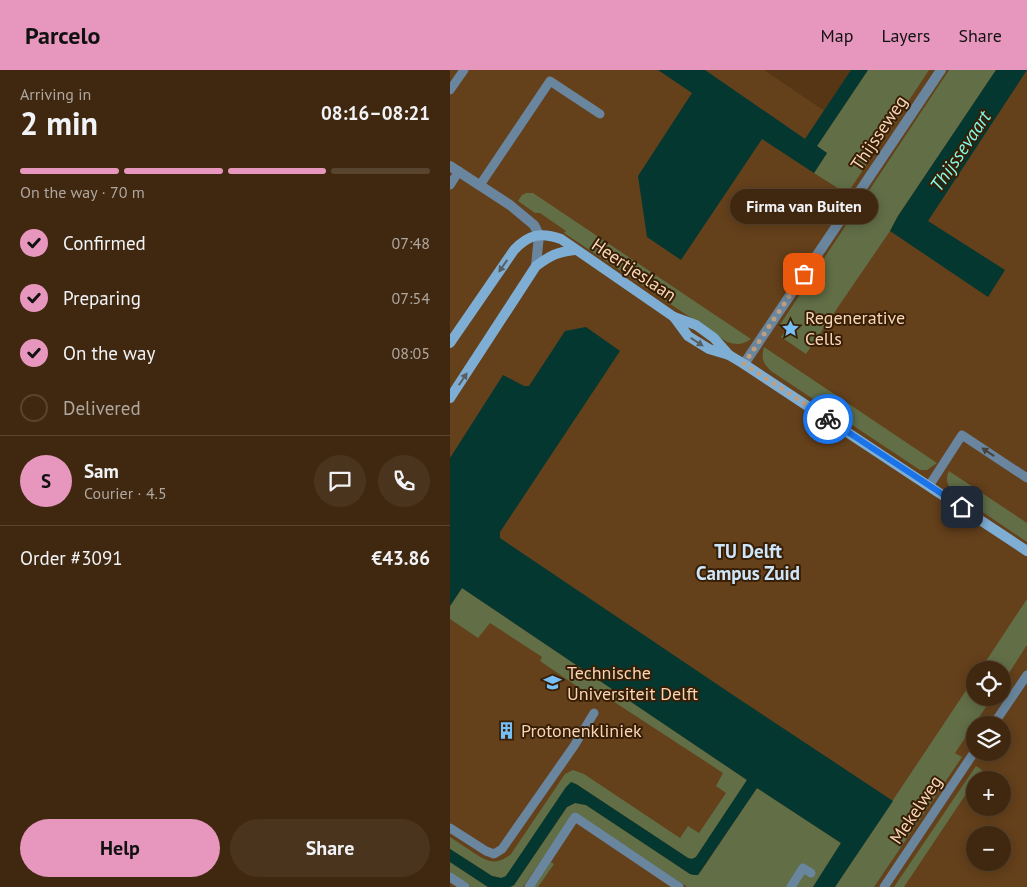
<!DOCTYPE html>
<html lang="en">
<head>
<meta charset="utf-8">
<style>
	body { margin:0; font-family:"PT Sans",sans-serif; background:#4b341e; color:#f1f3f6; height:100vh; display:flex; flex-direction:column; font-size:19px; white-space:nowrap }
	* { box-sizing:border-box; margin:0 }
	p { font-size:16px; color:#aea69f }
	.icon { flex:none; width:28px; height:28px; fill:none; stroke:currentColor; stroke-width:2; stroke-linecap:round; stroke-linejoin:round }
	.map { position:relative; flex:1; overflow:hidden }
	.details { display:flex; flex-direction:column; background:#402810; width:450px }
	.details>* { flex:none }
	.fabs { position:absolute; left:516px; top:591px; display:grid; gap:10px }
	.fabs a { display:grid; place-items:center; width:45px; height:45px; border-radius:50%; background:#402810; box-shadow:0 2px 12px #0003,0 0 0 1px #594430; font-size:25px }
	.pin { position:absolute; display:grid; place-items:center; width:42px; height:42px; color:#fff; margin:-21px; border-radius:10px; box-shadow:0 2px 8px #0006 }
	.courier { position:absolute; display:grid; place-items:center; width:50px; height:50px; margin:-25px; border:4px solid #1a73e8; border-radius:50%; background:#fff; color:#222; box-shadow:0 1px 6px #0007 }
	.bubble { position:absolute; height:35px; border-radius:18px; background:#402810; box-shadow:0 2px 12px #0003,0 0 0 1px #594430; font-size:16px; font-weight:800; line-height:35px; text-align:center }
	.headline em { font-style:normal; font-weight:800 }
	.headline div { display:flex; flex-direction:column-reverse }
	.headline { display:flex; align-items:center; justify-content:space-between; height:85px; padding:0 20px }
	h1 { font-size:32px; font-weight:800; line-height:38px }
	.bar { display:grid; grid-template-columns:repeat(4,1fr); gap:8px 5px; align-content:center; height:60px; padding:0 20px }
	.bar i { height:6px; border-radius:4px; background:#594430 }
	.bar .active { background:#e797bd }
	.bar p { grid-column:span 4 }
	.line { display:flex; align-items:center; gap:12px; padding:0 20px; border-top:1px solid #594430 }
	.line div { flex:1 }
	.round { display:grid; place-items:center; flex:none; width:52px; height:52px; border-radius:26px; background:#4b341e }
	ol { padding:0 20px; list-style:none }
	li { display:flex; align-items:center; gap:15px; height:55px }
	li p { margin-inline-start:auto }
	li .icon { padding:5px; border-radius:50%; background:#e797bd; color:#111; stroke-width:4 }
	li:last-child { color:#aea69f }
	li i { width:28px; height:28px; border:2px solid #594430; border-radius:50% }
	.action { display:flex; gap:10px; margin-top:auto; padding:10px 20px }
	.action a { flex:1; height:58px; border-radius:30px; background:#e797bd; color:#111; font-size:20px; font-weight:800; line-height:58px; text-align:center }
	.action a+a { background:#4b341e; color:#f1f3f6 }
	header { display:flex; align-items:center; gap:30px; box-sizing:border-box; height:70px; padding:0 25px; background:#e797bd; color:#111 }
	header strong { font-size:24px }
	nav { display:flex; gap:28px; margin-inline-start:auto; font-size:18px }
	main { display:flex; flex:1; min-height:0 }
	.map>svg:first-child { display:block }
	.built { fill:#64401b; fill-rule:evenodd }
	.green { fill:#616e46 }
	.water { fill:#053731 }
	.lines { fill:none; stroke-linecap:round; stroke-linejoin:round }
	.lane { stroke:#69869e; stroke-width:9 }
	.street { stroke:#69869e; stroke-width:10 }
	.secondary { stroke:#7faed4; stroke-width:10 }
	.oneway { fill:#575f62 }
	.oneway2 { fill:#48423a }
	.done { stroke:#bf9e7f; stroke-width:5; stroke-dasharray:0 9 }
	.route { stroke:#1a73e8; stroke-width:6 }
	.labels { text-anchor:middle; stroke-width:4; stroke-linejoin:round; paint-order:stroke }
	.street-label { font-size:18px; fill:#f8d6b8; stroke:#371e04 }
	.poi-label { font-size:18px; fill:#f8d6b8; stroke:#371e04; text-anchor:start }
	.water-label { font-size:19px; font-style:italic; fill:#7ffbe9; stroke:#371e04 }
	.neighbourhood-label { font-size:19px; font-weight:bold; fill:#cde6fc; stroke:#371e04 }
</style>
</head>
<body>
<header>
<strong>Parcelo</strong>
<nav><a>Map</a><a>Layers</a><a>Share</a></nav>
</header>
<main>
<section class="details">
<div class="headline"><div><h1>2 min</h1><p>Arriving in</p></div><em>08:16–08:21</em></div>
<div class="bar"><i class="active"></i><i class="active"></i><i class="active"></i><i></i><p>On the way · 70 m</p></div>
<ol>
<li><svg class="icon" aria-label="check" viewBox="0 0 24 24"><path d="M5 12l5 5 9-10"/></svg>Confirmed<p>07:48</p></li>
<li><svg class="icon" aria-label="check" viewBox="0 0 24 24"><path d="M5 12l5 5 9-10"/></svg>Preparing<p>07:54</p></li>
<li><svg class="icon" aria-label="check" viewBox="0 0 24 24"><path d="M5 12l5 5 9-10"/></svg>On the way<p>08:05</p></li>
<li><i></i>Delivered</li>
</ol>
<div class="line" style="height:90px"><b class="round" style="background:#e797bd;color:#111">S</b><div><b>Sam</b><p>Courier · 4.5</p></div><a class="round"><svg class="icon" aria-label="chat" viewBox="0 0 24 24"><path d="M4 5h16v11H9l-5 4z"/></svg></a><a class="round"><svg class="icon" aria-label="phone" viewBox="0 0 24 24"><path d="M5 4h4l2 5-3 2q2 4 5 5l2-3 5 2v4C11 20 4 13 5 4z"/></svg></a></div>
<div class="line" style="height:65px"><div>Order #3091</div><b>€43.86</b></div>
<div class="action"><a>Help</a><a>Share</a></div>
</section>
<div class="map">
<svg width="577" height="817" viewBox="0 0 577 817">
	<rect width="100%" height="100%" fill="#563615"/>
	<path class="built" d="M0 0H314L379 44 409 0H577V817H0ZM525 600H552V628H525ZM525 655H552V682H525ZM525 710H552V738H525ZM525 765H552V792H525Z"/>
	<g class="green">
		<polygon points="418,0 479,0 397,124 364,103 377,83 367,76"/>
		<polygon points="499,0 546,0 448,146 440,161 356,284 331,267 336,260 329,256"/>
		<path d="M76 123H83L301 269C293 275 286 275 277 272L114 163 116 161 90 143H85L68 131 72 125Z"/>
		<path d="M314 277 487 393 477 400H470L321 301C313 293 311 289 314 277Z"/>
		<path d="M499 401 577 453V472L503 422C497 415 495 409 499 401Z"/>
		<path d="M12 518 297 710 246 787 242 789 238 788 126 714 54 808H51L42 806 0 779V767C7 772 14 776 21 781 37 791 45 797 61 784L115 704 123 700 134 704 230 768 238 756 249 763 276 723 266 716 273 703 149 622 144 628 90 591 92 587 40 553 28 568 0 549V536Z"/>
		<polygon points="577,529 577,575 553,612 552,600 530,600"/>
		<polygon points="525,607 525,628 542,628 505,683 512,687 424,817 385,817"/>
		<polygon points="526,696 532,700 454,817 444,817"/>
		<polygon points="307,718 391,773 363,817 237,817 124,742 73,817 60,817 64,815 117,737 125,733 136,735 240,804 244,805 251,801"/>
		<polygon points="0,792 38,817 21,817 0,803"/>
		<polygon points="101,792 104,794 88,817 84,817"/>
	</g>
	<g class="water">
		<polygon points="208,0 255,0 355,69 401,0 418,0 367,76 377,83 364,103 312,69 231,190 197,167 188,106 242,23"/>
		<polygon points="546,0 577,0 478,151 555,200 538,227 440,161 448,146"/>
		<polygon points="136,257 170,281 50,462 50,468 280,623 443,731 385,817 363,817 391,773 307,718 248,805 244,805 240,804 136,735 125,733 117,737 64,815 60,817 38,817 0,792 0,779 42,806 51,808 56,806 116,717 121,712 126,714 238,788 242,789 246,787 297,710 12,518 0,536 0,388 53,305 74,316 79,316 115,261"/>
	</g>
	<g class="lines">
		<g class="lane">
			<polyline points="0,20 14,0"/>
			<polyline points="0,115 9,101"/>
			<polyline points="30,115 100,11 150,44"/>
			<polyline points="479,416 512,365 577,408"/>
			<polyline points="543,655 577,605"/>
			<polyline points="0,758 36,781 44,784 52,779 124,676 144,643"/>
			<polyline points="0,807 15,817"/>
			<polyline points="79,817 125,747 229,817"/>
			<polyline points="341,817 353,798 361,803"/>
			<polyline points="434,817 525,681"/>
		</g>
		<g class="street">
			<polyline points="0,96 60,135 84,155 89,165 86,196"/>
			<polyline points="294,294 491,0"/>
		</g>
		<g class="secondary">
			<polyline points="224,247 238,266 259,279 279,285 294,294 577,481"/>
			<path d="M0 273 64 180C79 164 91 162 111 169L224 247 246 255 253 260 264 268 279 285"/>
			<path d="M0 328 86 196C101 185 107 182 125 180"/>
		</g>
	</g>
	<defs><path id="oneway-solid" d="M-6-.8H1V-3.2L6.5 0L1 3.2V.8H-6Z" transform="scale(1.25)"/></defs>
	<g class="oneway">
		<use href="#oneway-solid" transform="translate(53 196) rotate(125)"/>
		<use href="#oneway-solid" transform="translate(247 272) rotate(33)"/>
		<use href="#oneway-solid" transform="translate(13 309) rotate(-56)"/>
	</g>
	<use class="oneway2" href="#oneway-solid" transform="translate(538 382) rotate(-146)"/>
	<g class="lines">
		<polyline class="done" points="354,204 294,294 378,349"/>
		<polyline class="route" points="378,349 512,437"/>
	</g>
	<defs>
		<symbol id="sight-bare" viewBox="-9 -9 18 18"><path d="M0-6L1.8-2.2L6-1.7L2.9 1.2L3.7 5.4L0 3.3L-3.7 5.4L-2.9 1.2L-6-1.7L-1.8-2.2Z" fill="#77bff7" stroke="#371e04" stroke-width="2.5" paint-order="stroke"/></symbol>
		<symbol id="university-bare" viewBox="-9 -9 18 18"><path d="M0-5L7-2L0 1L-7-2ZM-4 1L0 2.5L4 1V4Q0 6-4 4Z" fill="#77bff7" stroke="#371e04" stroke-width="2.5" paint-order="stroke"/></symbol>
		<symbol id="building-bare" viewBox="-9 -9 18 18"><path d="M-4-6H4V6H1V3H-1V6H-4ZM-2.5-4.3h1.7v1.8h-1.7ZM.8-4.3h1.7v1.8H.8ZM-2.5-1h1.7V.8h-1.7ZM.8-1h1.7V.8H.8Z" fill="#77bff7" stroke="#371e04" stroke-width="2.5" paint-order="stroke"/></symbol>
	</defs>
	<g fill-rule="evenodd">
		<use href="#sight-bare" x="328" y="246" width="25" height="25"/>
		<use href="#university-bare" x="90" y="600" width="25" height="25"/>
		<use href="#building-bare" x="44" y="648" width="25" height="25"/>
	</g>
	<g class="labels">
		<g class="street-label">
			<text transform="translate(429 63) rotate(-56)" y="6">Thijsseweg</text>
			<text transform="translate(184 200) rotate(34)" y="6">Heertjeslaan</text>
			<text transform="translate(466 740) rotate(-56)" y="6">Mekelweg</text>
		</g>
		<g class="poi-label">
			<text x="355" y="254">Regenerative<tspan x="355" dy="21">Cells</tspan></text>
			<text x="117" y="609">Technische<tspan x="117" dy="21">Universiteit Delft</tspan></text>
			<text x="71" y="667">Protonenkliniek</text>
		</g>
		<g class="water-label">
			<text transform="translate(510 81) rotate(-56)" y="7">Thijssevaart</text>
		</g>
		<g class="neighbourhood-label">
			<text x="298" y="488">TU Delft<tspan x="298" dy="22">Campus Zuid</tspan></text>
		</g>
	</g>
</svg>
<div class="fabs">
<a><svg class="icon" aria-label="locate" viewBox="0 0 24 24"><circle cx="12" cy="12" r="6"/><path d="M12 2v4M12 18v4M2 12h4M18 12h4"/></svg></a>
<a><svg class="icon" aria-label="layers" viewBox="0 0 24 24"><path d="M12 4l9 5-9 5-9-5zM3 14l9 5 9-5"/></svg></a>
<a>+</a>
<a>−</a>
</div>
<div class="pin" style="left:354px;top:204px;background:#ea580c"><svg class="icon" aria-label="bag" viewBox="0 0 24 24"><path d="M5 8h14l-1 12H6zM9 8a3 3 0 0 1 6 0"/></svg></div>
<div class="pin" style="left:512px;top:437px;background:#1f2937"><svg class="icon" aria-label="home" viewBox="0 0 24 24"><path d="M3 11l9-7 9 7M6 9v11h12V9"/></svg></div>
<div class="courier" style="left:378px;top:349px"><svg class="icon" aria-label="bike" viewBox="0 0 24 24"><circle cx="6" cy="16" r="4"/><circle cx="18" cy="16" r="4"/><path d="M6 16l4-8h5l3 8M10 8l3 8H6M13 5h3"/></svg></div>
<div class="bubble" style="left:280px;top:119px;width:148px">Firma van Buiten</div>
</div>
</main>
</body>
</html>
